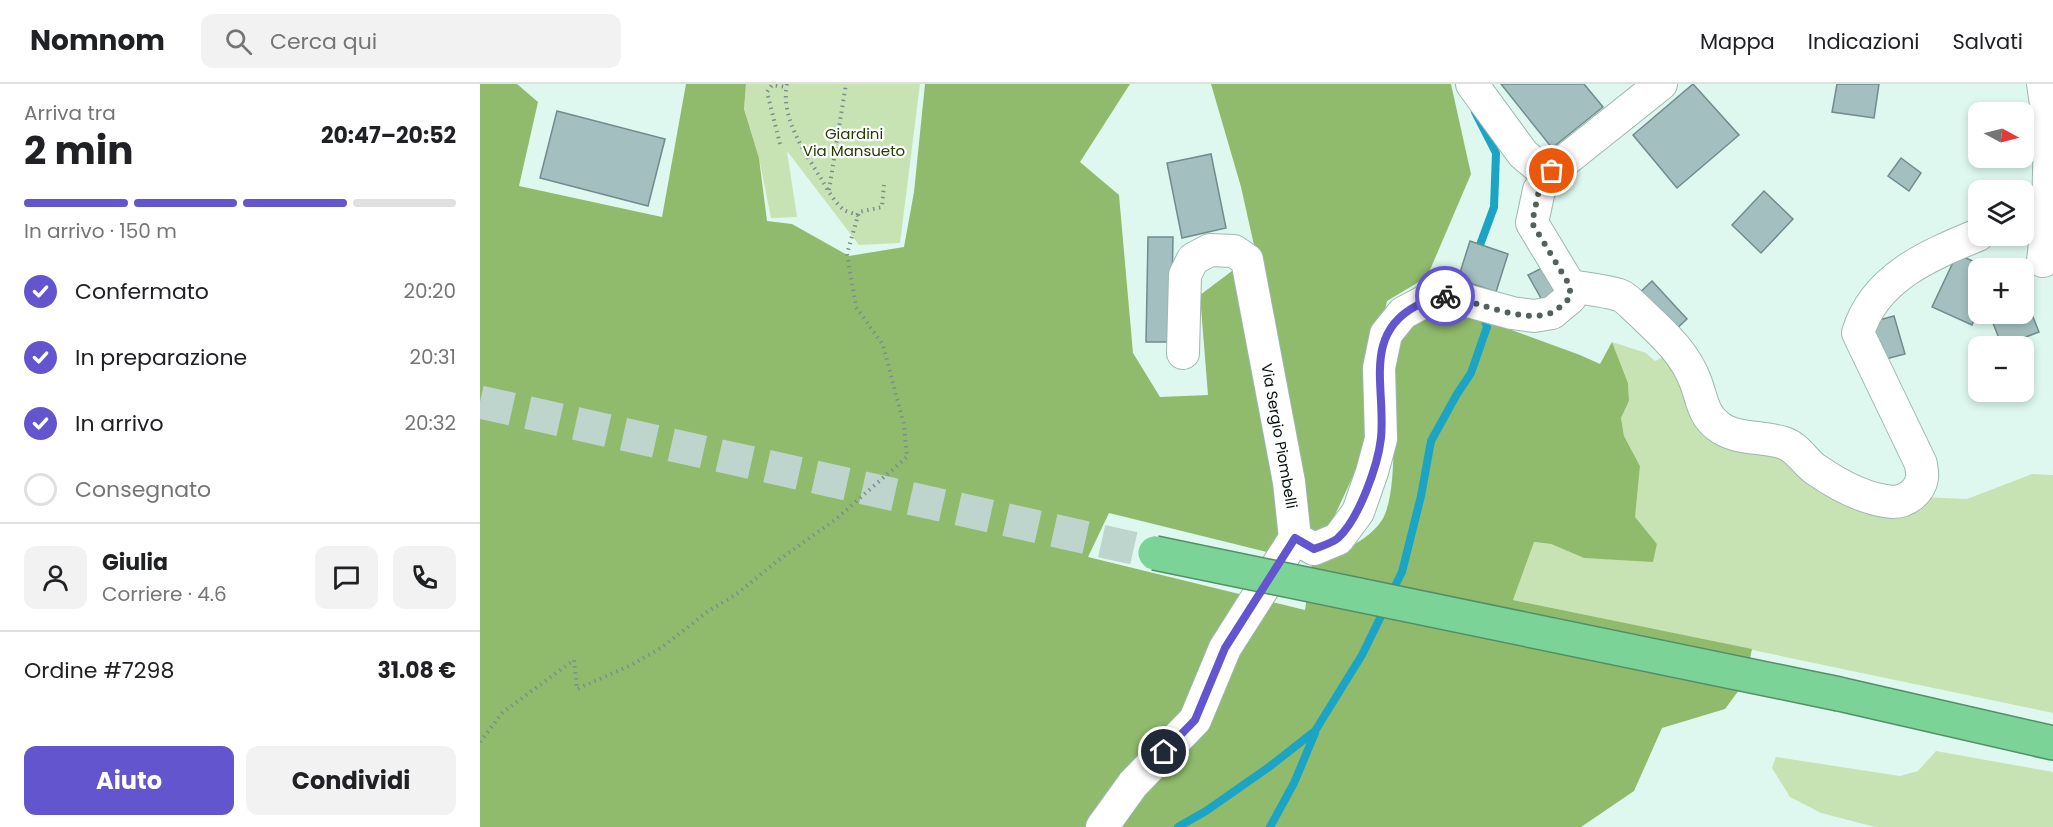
<!DOCTYPE html>
<html lang="it">
<head>
<meta charset="utf-8">
<style>
	body { margin:0; font-family:Poppins,sans-serif; background:#f2f2f2; color:#202124; height:100vh; display:flex; flex-direction:column; font-size:22px; white-space:nowrap }
	* { box-sizing:border-box; margin:0 }
	p { font-size:20px; color:#757577 }
	.icon { flex:none; width:33px; height:33px; fill:none; stroke:currentColor; stroke-width:2; stroke-linecap:round; stroke-linejoin:round }
	.map { position:relative; flex:1; overflow:hidden }
	.sheet { display:flex; flex-direction:column; background:#fff; width:480px }
	.sheet>* { flex:none }
	.needle { width:39px; rotate:97deg }
	.controls { position:absolute; left:1488px; top:18px; display:grid; gap:12px }
	.controls a { display:grid; place-items:center; width:66px; height:66px; border-radius:12px; background:#fff; box-shadow:0 3px 9px #0003; font-size:30px }
	.pin { position:absolute; display:grid; place-items:center; width:51px; height:51px; color:#fff; margin:-26px; border:3px solid #fff; border-radius:50%; box-shadow:0 2px 6px #0007 }
	.courier { position:absolute; display:grid; place-items:center; width:60px; height:60px; margin:-30px; border:4px solid #6355ce; border-radius:50%; background:#fff; color:#222; box-shadow:0 2px 8px #0007 }
	.headline em { font-style:normal; font-weight:700 }
	.headline div { display:flex; flex-direction:column-reverse }
	.headline { display:flex; align-items:center; justify-content:space-between; height:102px; padding:0 24px }
	h1 { font-size:39px; font-weight:700; line-height:45px }
	.bar { display:grid; grid-template-columns:repeat(4,1fr); gap:9px 6px; align-content:center; height:72px; padding:0 24px }
	.bar i { height:8px; border-radius:4px; background:#e0e0e0 }
	.bar .current { background:#6355ce }
	.bar p { grid-column:span 4 }
	.line { display:flex; align-items:center; gap:15px; padding:0 24px; border-top:2px solid #e0e0e0 }
	.line div { flex:1 }
	.round { display:grid; place-items:center; flex:none; width:63px; height:63px; border-radius:12px; background:#f2f2f2 }
	ol { padding:0 24px; list-style:none }
	li { display:flex; align-items:center; gap:18px; height:66px }
	li p { margin-inline-start:auto }
	li .icon { padding:6px; border-radius:50%; background:#6355ce; color:#fff; stroke-width:4 }
	li:last-child { color:#757577 }
	li i { width:33px; height:33px; border:3px solid #e0e0e0; border-radius:50% }
	.primary-button { display:flex; gap:12px; margin-top:auto; padding:12px 24px }
	.primary-button a { flex:1; height:69px; border-radius:12px; background:#6355ce; color:#fff; font-size:24px; font-weight:700; line-height:69px; text-align:center }
	.primary-button a+a { background:#f2f2f2; color:#202124 }
	header { display:flex; align-items:center; gap:36px; box-sizing:border-box; height:84px; padding:0 30px; background:#fff; border-bottom:2px solid #e0e0e0 }
	header strong { font-size:28px }
	nav { display:flex; gap:33px; margin-inline-start:auto; font-size:21px }
	.search { width:420px; height:54px; background:#f2f2f2; display:flex; align-items:center; gap:15px; box-sizing:border-box; padding:0 21px; border-radius:12px; color:#757577; font-size:22px }
	main { display:flex; flex:1; min-height:0 }
	.map>svg:first-child { display:block }
	.green { fill:#c8e3b3 }
	.forest { fill:#90bb6c; fill-rule:evenodd }
	.lines { fill:none; stroke-linecap:round; stroke-linejoin:round }
	.stream { stroke:#1ba4c4; stroke-width:8 }
	.building { fill:#a4bfbf; stroke:#728b8c; stroke-width:1.5 }
	.highway-tunnel { stroke:#bed5ce; stroke-width:33; stroke-dasharray:33 16; stroke-linecap:butt }
	.minor-casing { stroke:#9eb7af; stroke-width:34 }
	.highway-casing { stroke:#528f67; stroke-width:36 }
	.path { stroke:#7d8f8a; stroke-width:4; stroke-dasharray:1.5 4.5; stroke-linecap:butt }
	.minor { stroke:#fff; stroke-width:32 }
	.highway { stroke:#7bd398; stroke-width:33 }
	.highway-bridge-casing { stroke:#528f67; stroke-width:36; stroke-linecap:butt }
	.highway-bridge { stroke:#7bd398; stroke-width:33 }
	.done { stroke:#52615c; stroke-width:6; stroke-dasharray:0 10.8 }
	.route { stroke:#6355ce; stroke-width:8 }
	.labels { text-anchor:middle; stroke-width:4.5; stroke-linejoin:round; paint-order:stroke }
	.park-label { font-size:15px; fill:#223c02; stroke:#fefefe }
	.street-label { font-size:15px; fill:#07100d; stroke:#fefefe }
</style>
</head>
<body>
<header>
<strong>Nomnom</strong>
<div class="search"><svg class="icon" aria-label="search" viewBox="0 0 24 24"><circle cx="10" cy="10" r="6"/><path d="M15 15l6 6"/></svg>Cerca qui</div>
<nav><a>Mappa</a><a>Indicazioni</a><a>Salvati</a></nav>
</header>
<main>
<section class="sheet">
<div class="headline"><div><h1>2 min</h1><p>Arriva tra</p></div><em>20:47–20:52</em></div>
<div class="bar"><i class="current"></i><i class="current"></i><i class="current"></i><i></i><p>In arrivo · 150 m</p></div>
<ol>
<li><svg class="icon" aria-label="check" viewBox="0 0 24 24"><path d="M5 12l5 5 9-10"/></svg>Confermato<p>20:20</p></li>
<li><svg class="icon" aria-label="check" viewBox="0 0 24 24"><path d="M5 12l5 5 9-10"/></svg>In preparazione<p>20:31</p></li>
<li><svg class="icon" aria-label="check" viewBox="0 0 24 24"><path d="M5 12l5 5 9-10"/></svg>In arrivo<p>20:32</p></li>
<li><i></i>Consegnato</li>
</ol>
<div class="line" style="height:108px"><a class="round"><svg class="icon" aria-label="person" viewBox="0 0 24 24"><circle cx="12" cy="8" r="4"/><path d="M4 21q1-7 8-7t8 7"/></svg></a><div><b>Giulia</b><p>Corriere · 4.6</p></div><a class="round"><svg class="icon" aria-label="chat" viewBox="0 0 24 24"><path d="M4 5h16v11H9l-5 4z"/></svg></a><a class="round"><svg class="icon" aria-label="phone" viewBox="0 0 24 24"><path d="M5 4h4l2 5-3 2q2 4 5 5l2-3 5 2v4C11 20 4 13 5 4z"/></svg></a></div>
<div class="line" style="height:78px"><div>Ordine #7298</div><b>31.08 €</b></div>
<div class="primary-button"><a>Aiuto</a><a>Condividi</a></div>
</section>
<div class="map">
<svg width="1573" height="743" viewBox="0 0 1573 743">
	<rect width="100%" height="100%" fill="#def8f0"/>
	<g class="green">
		<polygon points="266,0 440,0 420,159 379,161 307,67 317,133 291,134 279,74 264,25"/>
		<polygon points="1132,258 1166,269 1175,277 1190,269 1217,330 1303,367 1370,415 1443,413 1487,415 1552,390 1573,391 1573,629 1033,516 1053,458 1071,460 1104,474 1173,477 1177,460 1154,434 1160,382 1144,352 1141,334 1149,317 1148,299"/>
		<polygon points="1456,667 1573,688 1573,743 1395,743 1341,729 1310,713 1292,684 1296,673 1420,692 1438,687"/>
	</g>
	<path class="forest" d="M0 0H37L58 18 39 102 182 133 206 0H266L264 25 279 74 287 137 312 140 369 172 424 163 434 108 445 0H650L600 78 639 111 653 269 680 313 728 311 720 211 756 184 795 388 822 376 761 103 731 0H971L991 90 947 193 907 217 894 279 889 358 833 478C855 471 889 457 902 436 918 410 913 335 912 303 912 279 914 253 932 234 938 228 952 224 960 220L1100 271 1120 280 1132 258 1148 299 1149 317 1141 334 1144 352 1160 382 1155 433 1177 460 1173 478 1104 474 1071 460 1054 458 1033 516 1272 565 1265 598 1245 625 1182 644 1154 707 1101 743H0ZM629 429 832 479 825 526 608 473Z"/>
	<g class="lines">
		<g class="stream">
			<polyline points="995,28 1016,69 1014,123 997,169"/>
			<polyline points="911,510 922,488 941,412 951,357 977,310 991,289 1007,243 1002,228"/>
			<polyline points="698,743 726,727 789,683 835,647 882,571 905,524"/>
			<polyline points="790,743 814,699 835,649"/>
		</g>
	</g>
	<g class="building">
		<polygon points="1021,0 1104,0 1123,23 1072,64"/>
		<polygon points="1213,0 1259,51 1197,104 1153,51"/>
		<polygon points="1357,0 1399,0 1394,34 1352,28"/>
		<polygon points="77,27 185,55 168,122 60,94"/>
		<polygon points="731,70 746,144 702,154 687,79"/>
		<polygon points="1421,74 1441,89 1429,107 1408,92"/>
		<polygon points="1284,107 1313,135 1281,169 1252,141"/>
		<polygon points="668,153 693,153 691,258 666,258"/>
		<polygon points="990,157 1028,170 1016,208 978,195"/>
		<polygon points="1477,170 1508,184 1498,184 1498,226 1492,241 1452,223"/>
		<polygon points="1064,183 1078,208 1062,216 1048,191"/>
		<polygon points="1172,197 1207,235 1191,250 1156,212"/>
		<polygon points="1547,218 1559,248 1522,262 1511,234 1521,230 1544,230 1544,220"/>
		<polygon points="1414,232 1425,270 1398,277 1388,239"/>
	</g>
	<g class="lines">
		<polyline class="highway-tunnel" points="0,318 675,469"/>
		<defs>
			<g id="minor">
				<polyline points="992,0 1043,70 1060,84 1073,86"/>
				<polyline points="1563,0 1570,47 1568,130 1563,177"/>
				<path d="M1090 202C1106 205 1124 206 1139 211 1146 213 1152 221 1157 225 1180 247 1205 268 1216 299 1222 315 1223 331 1238 342 1255 356 1283 352 1304 359 1318 364 1323 376 1335 385 1358 401 1385 416 1413 418 1427 418 1440 407 1442 394 1443 389 1441 384 1441 380L1378 249C1394 194 1449 171 1498 151"/>
				<polyline points="703,269 705,191 713,175 730,166 754,167 767,176 809,398 815,454 834,465 858,455 878,428 892,388 901,355 899,284 906,250 923,229 955,212 974,213 1032,229 1054,232 1072,229 1090,214 1090,202 1052,139 1059,106 1073,86 1181,0"/>
				<polyline points="622,743 653,700 715,636 745,564 815,454"/>
			</g>
			<polyline id="highway" points="1359,610 1573,659"/>
		</defs>
		<use href="#minor" class="minor-casing"/>
		<use href="#highway" class="highway-casing"/>
		<g class="path">
			<path d="M307 0C300 33 325 69 342 96 347 105 355 119 364 126 367 128 373 129 377 131L379 128 402 123 404 101"/>
			<polyline points="300,60 287,8 292,1 306,3"/>
			<polyline points="349,106 366,0"/>
			<polyline points="0,658 23,628 94,576 97,605 151,581 181,564 227,528 258,509 296,478 356,435 427,373 424,341 403,261 376,223 367,170 379,128"/>
		</g>
		<use href="#minor" class="minor"/>
		<use href="#highway" class="highway"/>
		<defs>
			<polyline id="highway-bridge" points="675,469 1359,610"/>
		</defs>
		<use href="#highway-bridge" class="highway-bridge-casing"/>
		<use href="#highway-bridge" class="highway-bridge"/>
	</g>
	<g class="lines">
		<path class="done" d="M965 212 974 213C1001 220 1045 239 1071 229 1078 226 1084 219 1090 214V202L1052 139 1059 106 1072 87"/>
		<path class="route" d="M684 668 715 636 745 564 815 454 834 465C841 462 853 459 858 454 879 435 898 381 901 354 906 305 882 251 936 222 947 216 953 212 965 212"/>
	</g>
	<g class="labels">
		<g class="park-label">
			<text x="374" y="55">Giardini<tspan x="374" dy="17">Via Mansueto</tspan></text>
		</g>
		<g class="street-label">
			<text transform="translate(799 352) rotate(80)" y="5">Via Sergio Piombelli</text>
		</g>
	</g>
</svg>
<div class="controls">
<a><svg class="needle" viewBox="-14 -14 28 28"><path d="M0-13l5 13h-10z" fill="#e53935"/><path d="M0 13l5-13h-10z" fill="#757577"/></svg></a>
<a><svg class="icon" aria-label="layers" viewBox="0 0 24 24"><path d="M12 4l9 5-9 5-9-5zM3 14l9 5 9-5"/></svg></a>
<a>+</a>
<a>−</a>
</div>
<div class="pin" style="left:1072px;top:87px;background:#ea580c"><svg class="icon" aria-label="bag" viewBox="0 0 24 24"><path d="M5 8h14l-1 12H6zM9 8a3 3 0 0 1 6 0"/></svg></div>
<div class="pin" style="left:684px;top:668px;background:#1f2937"><svg class="icon" aria-label="home" viewBox="0 0 24 24"><path d="M3 11l9-7 9 7M6 9v11h12V9"/></svg></div>
<div class="courier" style="left:965px;top:212px"><svg class="icon" aria-label="bike" viewBox="0 0 24 24"><circle cx="6" cy="16" r="4"/><circle cx="18" cy="16" r="4"/><path d="M6 16l4-8h5l3 8M10 8l3 8H6M13 5h3"/></svg></div>
</div>
</main>
</body>
</html>
